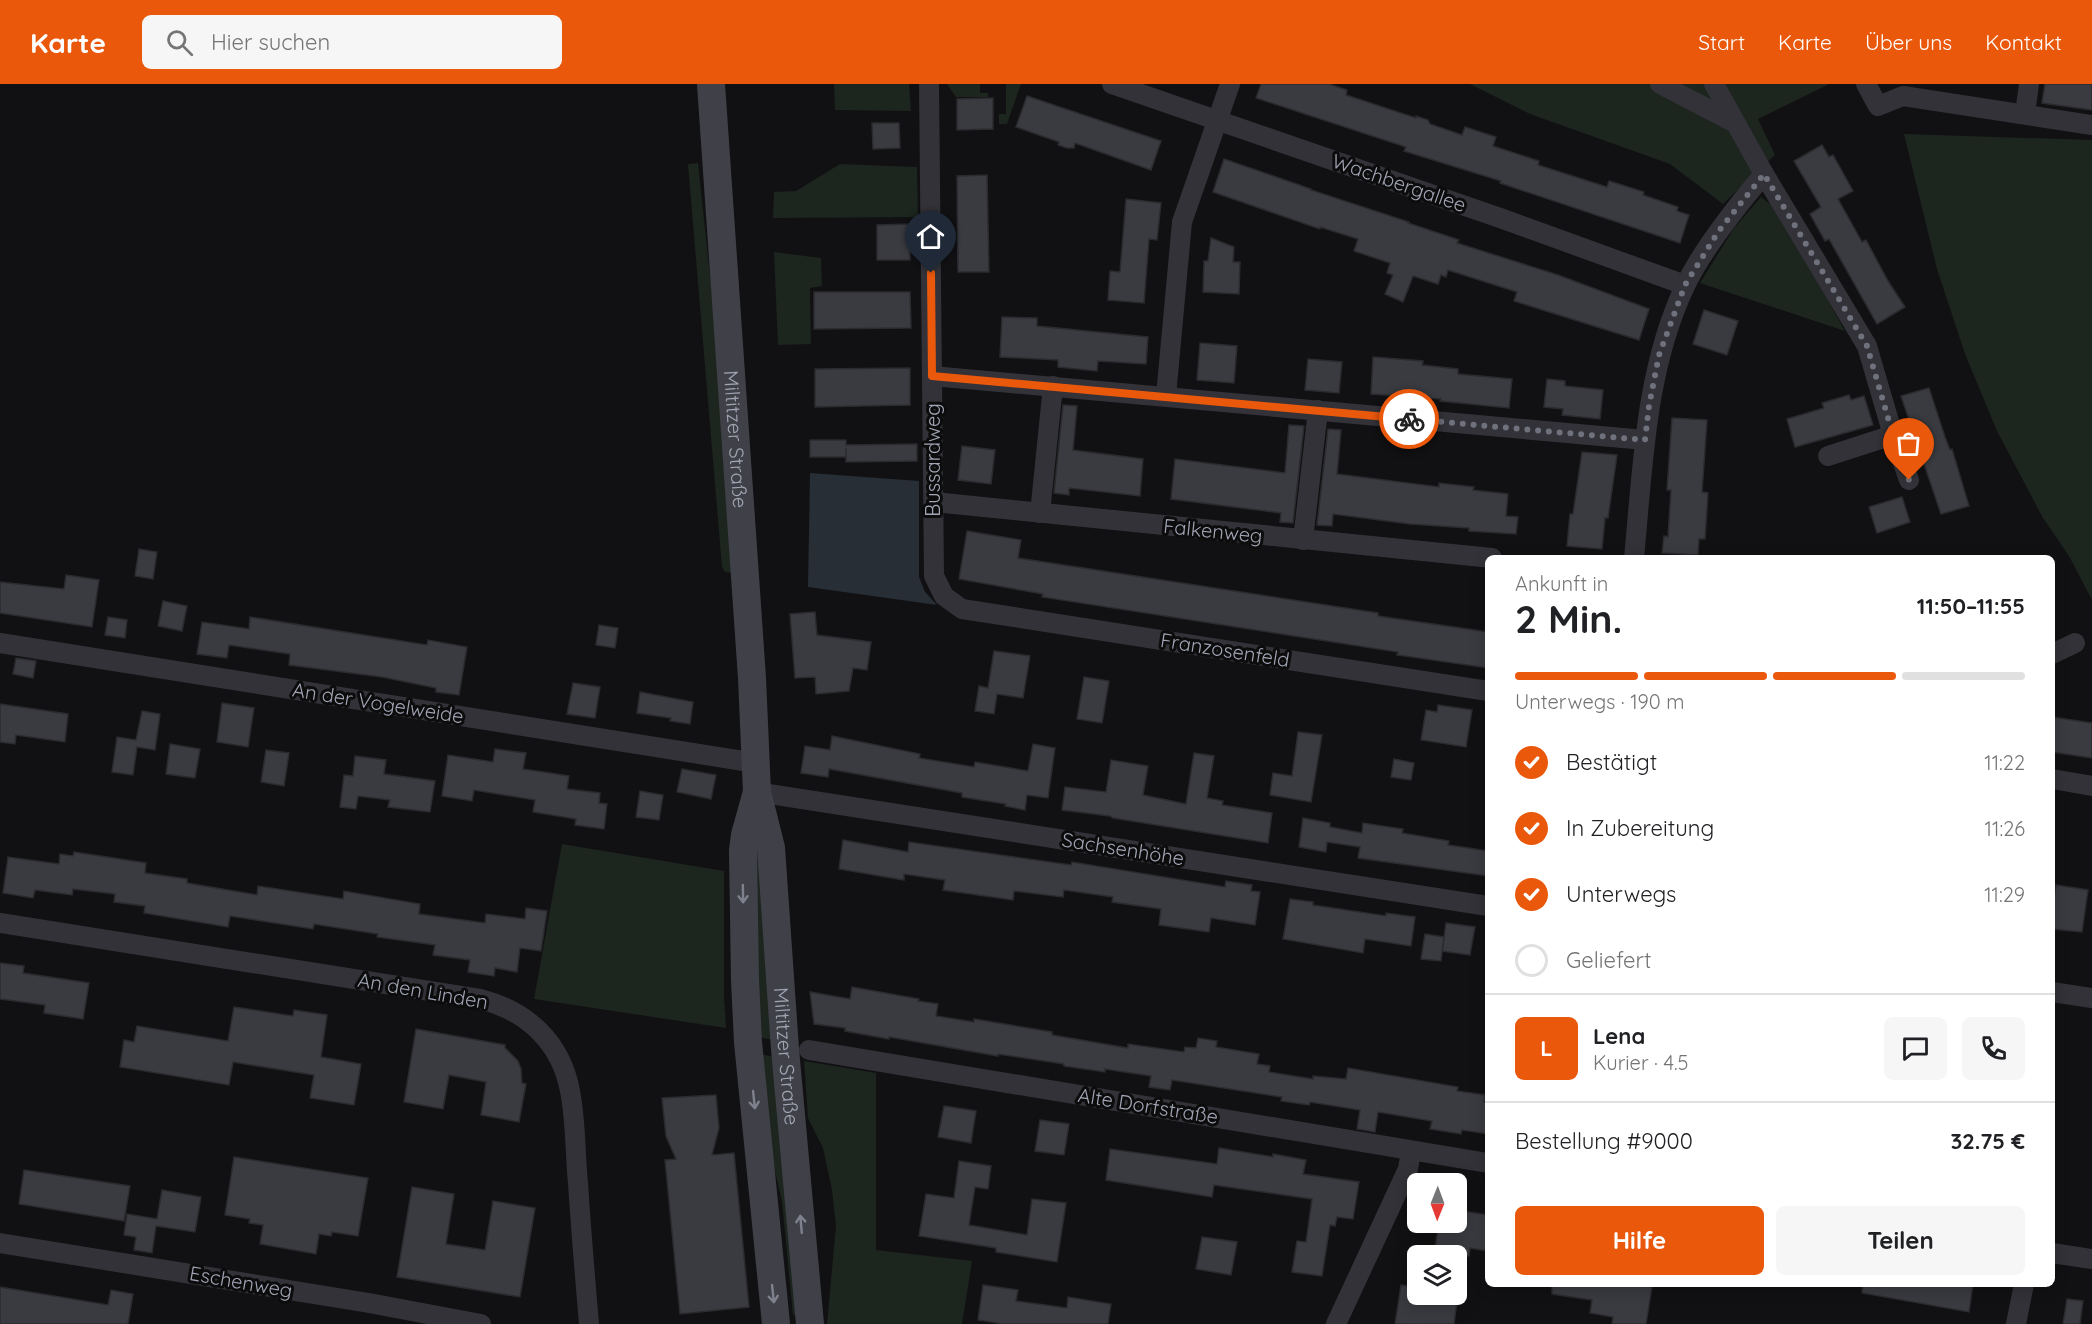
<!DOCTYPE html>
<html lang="de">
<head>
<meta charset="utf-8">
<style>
	body { margin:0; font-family:Quicksand,sans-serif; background:#f6f6f6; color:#202124; height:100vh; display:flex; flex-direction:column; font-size:22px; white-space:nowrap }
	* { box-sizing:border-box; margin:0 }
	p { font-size:20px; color:#757577 }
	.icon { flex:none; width:33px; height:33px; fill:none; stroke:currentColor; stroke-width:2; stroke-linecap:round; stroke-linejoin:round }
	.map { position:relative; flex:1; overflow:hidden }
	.side { position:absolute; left:1485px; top:471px; width:570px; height:732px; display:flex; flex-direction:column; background:#fff; border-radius:9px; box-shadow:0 3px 15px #0003 }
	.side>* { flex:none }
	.needle { width:39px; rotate:181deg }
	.fabs { position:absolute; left:1407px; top:1089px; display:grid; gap:12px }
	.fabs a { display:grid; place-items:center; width:60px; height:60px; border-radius:9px; background:#fff; box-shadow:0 3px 15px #0003; font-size:30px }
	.pin { position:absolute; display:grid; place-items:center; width:51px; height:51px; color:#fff; margin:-62px -26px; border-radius:50% 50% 50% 0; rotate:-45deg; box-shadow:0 0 6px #0007 }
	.pin .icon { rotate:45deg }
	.courier { position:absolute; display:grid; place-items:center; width:60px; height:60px; margin:-30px; border:4px solid #ea580c; border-radius:50%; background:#fff; color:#222; box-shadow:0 2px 8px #0007 }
	.headline em { font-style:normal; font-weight:700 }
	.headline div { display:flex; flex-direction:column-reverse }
	.headline { display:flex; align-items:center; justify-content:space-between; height:102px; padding:0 30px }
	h1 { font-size:39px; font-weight:700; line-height:45px }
	.bar { display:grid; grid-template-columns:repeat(4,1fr); gap:9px 6px; align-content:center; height:72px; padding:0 30px }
	.bar i { height:8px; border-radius:4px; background:#e0e0e0 }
	.bar .current { background:#ea580c }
	.bar p { grid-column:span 4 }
	.line { display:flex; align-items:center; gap:15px; padding:0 30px; border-top:2px solid #e0e0e0 }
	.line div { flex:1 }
	.round { display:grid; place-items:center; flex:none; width:63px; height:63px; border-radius:9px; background:#f6f6f6 }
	ol { padding:0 30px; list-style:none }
	li { display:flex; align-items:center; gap:18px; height:66px }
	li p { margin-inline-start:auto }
	li .icon { padding:6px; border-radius:50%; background:#ea580c; color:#fff; stroke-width:4 }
	li:last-child { color:#757577 }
	li i { width:33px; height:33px; border:3px solid #e0e0e0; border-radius:50% }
	.primary-button { display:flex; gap:12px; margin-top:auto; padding:12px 30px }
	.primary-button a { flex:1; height:69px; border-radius:9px; background:#ea580c; color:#fff; font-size:24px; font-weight:700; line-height:69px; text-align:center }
	.primary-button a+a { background:#f6f6f6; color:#202124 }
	header { display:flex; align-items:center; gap:36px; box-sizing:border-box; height:84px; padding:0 30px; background:#ea580c; color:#fff }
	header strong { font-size:28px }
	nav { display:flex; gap:33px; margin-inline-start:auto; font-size:21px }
	.search { width:420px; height:54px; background:#f6f6f6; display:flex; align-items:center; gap:15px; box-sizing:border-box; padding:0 21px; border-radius:9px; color:#757577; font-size:22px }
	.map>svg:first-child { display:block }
	.green { fill:#1d251f }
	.water { fill:#272e36 }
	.building { fill:#3a3b40; stroke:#2b2b2f; stroke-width:1.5 }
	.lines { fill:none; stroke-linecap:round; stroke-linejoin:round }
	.street { stroke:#323238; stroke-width:20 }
	.secondary { stroke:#404148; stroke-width:28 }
	.oneway { stroke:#7f828e }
	.done { stroke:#6f717c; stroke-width:6; stroke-dasharray:0 10.8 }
	.route { stroke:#ea580c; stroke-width:8 }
	.labels { text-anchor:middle; stroke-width:6; stroke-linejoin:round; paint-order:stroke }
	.street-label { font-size:20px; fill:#a1a5b4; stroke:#0c0c0d }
</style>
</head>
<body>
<header>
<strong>Karte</strong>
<div class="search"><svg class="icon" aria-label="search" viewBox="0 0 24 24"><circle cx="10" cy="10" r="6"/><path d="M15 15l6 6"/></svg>Hier suchen</div>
<nav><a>Start</a><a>Karte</a><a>Über uns</a><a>Kontakt</a></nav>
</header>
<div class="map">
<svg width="2092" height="1240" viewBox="0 0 2092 1240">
	<rect width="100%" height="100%" fill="#111113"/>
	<g class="green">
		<polygon points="834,0 909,0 911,27 835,26"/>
		<polygon points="947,0 980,0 980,9 988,9 988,13 956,13"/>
		<polygon points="1006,0 1021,0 1007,40 999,40 999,30 1006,30"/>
		<polygon points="1470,0 1829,0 1758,35 1775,71 1723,120 1670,80 1530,30"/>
		<polygon points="1904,50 2092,56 2092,516 2069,472 2043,434 1997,347 1965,270 1937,185"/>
		<polygon points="698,79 714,229 733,489 725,488 722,483 688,80"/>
		<polygon points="840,80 917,83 918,133 773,134 774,108 796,107"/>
		<polygon points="1761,113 1777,125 1845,247 1700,199 1734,144"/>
		<polygon points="774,168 821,174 822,202 810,204 811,260 778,261"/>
		<polygon points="765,757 773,956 759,953 749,759"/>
		<polygon points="562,760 724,787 724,914 726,944 534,915"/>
		<polygon points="760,970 775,973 799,1230 793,1231 782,1117 771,1070"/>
		<polygon points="804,977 876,989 876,1166 972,1177 962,1240 827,1240 836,1142 832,1106 823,1064 808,1034"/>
	</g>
	<polygon class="water" points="810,389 919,397 919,493 925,508 937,521 808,503"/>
	<g class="building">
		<polygon points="1261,0 1329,0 1347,6 1346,11 1416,34 1416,32 1428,36 1430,40 1462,51 1465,43 1496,53 1493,62 1539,77 1538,81 1607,103 1609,97 1644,108 1643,111 1678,123 1677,127 1689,131 1680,159 1500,99 1501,97 1404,67 1406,63 1256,14"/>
		<polygon points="2045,0 2092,0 2092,26 2042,19"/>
		<polygon points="1027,12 1161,57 1151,86 1075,59 1074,64 1067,64 1058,61 1059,58 1016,43"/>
		<polygon points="993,14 993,45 957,46 957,15"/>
		<polygon points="872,39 899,39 900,64 873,65"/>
		<polygon points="1822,61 1829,73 1833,71 1853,107 1838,115 1862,158 1866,156 1888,197 1905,223 1877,240 1829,155 1825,157 1810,130 1821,123 1794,77"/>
		<polygon points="1224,75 1311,105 1311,106 1409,138 1408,139 1459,156 1457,159 1558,191 1649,225 1639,256 1514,217 1517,208 1448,186 1446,193 1441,191 1438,200 1413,192 1403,218 1385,210 1393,191 1387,189 1390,179 1354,167 1358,155 1320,143 1320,145 1213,108"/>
		<polygon points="987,91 989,188 958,188 957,92"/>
		<polygon points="1126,115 1161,119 1157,156 1149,155 1144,219 1108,216 1110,187 1120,188"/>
		<polygon points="910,140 910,176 877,176 877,141"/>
		<polygon points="1211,154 1234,163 1233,178 1240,178 1239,210 1203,208 1204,177 1208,177"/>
		<polygon points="814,208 910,208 911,244 814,245"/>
		<polygon points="1704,226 1738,237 1727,271 1693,260"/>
		<polygon points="1002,233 1037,234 1037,242 1148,253 1146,280 1098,277 1097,287 1058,283 1058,276 1000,273"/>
		<polygon points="1200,259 1237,262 1234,299 1197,296"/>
		<polygon points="1373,273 1423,277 1422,281 1458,285 1458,290 1512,295 1509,324 1440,317 1441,315 1371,310"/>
		<polygon points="1308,275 1342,278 1339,309 1305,306"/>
		<polygon points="910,284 910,321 815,323 815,285"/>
		<polygon points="1547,295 1565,297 1565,302 1603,306 1600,335 1562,331 1563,325 1544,323"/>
		<polygon points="1929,304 1945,353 1950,366 1952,365 1969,422 1941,430 1901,312"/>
		<polygon points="1849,311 1851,316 1864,312 1873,341 1795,363 1787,335 1824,324 1822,319"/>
		<polygon points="1063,321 1077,322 1073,366 1143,375 1140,412 1069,404 1069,411 1054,409"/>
		<polygon points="1672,334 1707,336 1702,408 1708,409 1705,455 1699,455 1698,471 1662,469 1664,452 1668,453 1670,422 1671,406 1667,406"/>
		<polygon points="1289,341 1304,342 1293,439 1280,438 1281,429 1171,415 1175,375 1285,389"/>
		<polygon points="1328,345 1341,346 1337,390 1439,403 1439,399 1474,403 1473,406 1508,410 1506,432 1518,433 1516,450 1469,447 1469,444 1410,440 1333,430 1332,442 1317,441"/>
		<polygon points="810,356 846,356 846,361 917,360 917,377 846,378 846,364 846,373 810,373"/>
		<polygon points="962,362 995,366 991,400 958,396"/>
		<polygon points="1582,368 1617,371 1608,434 1605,434 1602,465 1567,462 1570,430 1573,430"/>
		<polygon points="1902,413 1910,438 1877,449 1869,423"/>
		<polygon points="967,447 1021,456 1018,474 1378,529 1378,532 1488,548 1488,584 1397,571 1398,568 1042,513 1043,510 959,495"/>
		<polygon points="139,465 157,468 153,495 135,492"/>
		<polygon points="66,491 99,496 92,543 0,529 0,498 64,505"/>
		<polygon points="163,517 187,522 182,547 158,542"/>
		<polygon points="815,528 817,551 871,558 867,586 853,584 849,607 816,610 815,593 795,594 790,530"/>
		<polygon points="108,533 127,536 125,554 105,551"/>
		<polygon points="250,533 427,561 428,556 467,563 459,611 436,608 436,604 382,593 289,581 290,570 229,561 227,574 197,570 202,538 249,545"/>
		<polygon points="599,541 618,544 615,564 596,561"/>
		<polygon points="994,567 1030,572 1023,614 997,610 994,630 975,627 979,602 988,604"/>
		<polygon points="16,574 36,577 33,594 13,590"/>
		<polygon points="1084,593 1109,597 1102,639 1077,635"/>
		<polygon points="573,599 600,603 595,634 567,630"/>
		<polygon points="640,608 693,618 690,640 670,637 671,634 637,629"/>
		<polygon points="222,619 254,624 248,663 217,658"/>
		<polygon points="0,620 68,630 65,658 16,651 15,660 0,658"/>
		<polygon points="1438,621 1472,626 1466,663 1421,656 1426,626 1437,628"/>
		<polygon points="142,627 160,630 155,666 137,663 133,691 112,688 117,653 136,656"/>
		<polygon points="2052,633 2092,639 2092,674 2052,668"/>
		<polygon points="1298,648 1322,651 1311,718 1270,711 1273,689 1292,692"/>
		<polygon points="832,652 920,670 919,674 974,683 975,678 1028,687 1033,660 1055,664 1048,714 1027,711 1025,726 1005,722 1006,720 962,713 962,709 829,685 828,693 801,689 805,662 830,666"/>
		<polygon points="170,660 200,665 195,694 166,690"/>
		<polygon points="495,665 526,669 523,685 569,692 567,705 600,709 599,719 607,720 604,745 575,741 576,735 533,728 535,716 474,706 472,717 442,712 448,671 493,678"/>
		<polygon points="266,666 289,669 284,702 261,698"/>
		<polygon points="1194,669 1214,672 1207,714 1223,717 1222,721 1272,729 1268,759 1113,734 1110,732 1062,726 1065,703 1106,708 1111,676 1148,682 1143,711 1186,720"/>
		<polygon points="355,672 386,676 384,690 435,697 430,728 388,723 390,716 358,712 356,725 340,723 344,691 353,692"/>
		<polygon points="1394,675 1414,679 1411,696 1391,693"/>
		<polygon points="682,685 716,691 711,715 677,708"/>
		<polygon points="640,707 663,711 659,736 636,733"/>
		<polygon points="1303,734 1330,739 1330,743 1362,749 1363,739 1403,745 1402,749 1449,757 1448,761 1488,767 1488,792 1358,774 1360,763 1327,758 1326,768 1299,763"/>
		<polygon points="843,756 908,768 909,758 1071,781 1072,778 1225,803 1226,797 1252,801 1251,807 1260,808 1255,841 1211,834 1209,848 1159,841 1161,825 1112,818 1113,813 1064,806 1063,813 1014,807 1013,816 943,806 945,796 904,790 904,796 839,785"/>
		<polygon points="74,768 146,779 145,789 187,795 187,799 257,811 258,802 343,815 344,807 420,820 419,830 485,839 486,830 525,835 526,824 547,827 541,867 520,864 517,888 495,884 494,892 468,888 470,876 433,871 435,861 377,853 378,850 314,840 313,845 230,832 228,843 144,829 145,822 114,818 115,810 73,805 72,811 35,806 33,814 3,809 8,773 59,780 60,770 73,772"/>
		<polygon points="2056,801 2088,806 2082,848 2052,845 2052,827"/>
		<polygon points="1290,815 1313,818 1313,821 1386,832 1386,829 1415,833 1411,862 1365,855 1363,869 1283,855"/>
		<polygon points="1446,839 1475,843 1470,871 1442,867"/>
		<polygon points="1425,850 1444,853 1441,877 1421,875"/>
		<polygon points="0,879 24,882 23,889 89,899 83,935 44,929 45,921 0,915"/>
		<polygon points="852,903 919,915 918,917 938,920 936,932 974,938 974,935 1052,948 1052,951 1128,964 1128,960 1184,968 1185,963 1196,964 1198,954 1217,957 1216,963 1259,970 1257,980 1270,982 1269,988 1313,995 1313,992 1346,995 1348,984 1458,1003 1457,1007 1485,1011 1484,1018 1488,1019 1488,1050 1462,1046 1461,1050 1430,1045 1432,1037 1378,1028 1375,1048 1357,1045 1360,1026 1310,1018 1309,1021 1281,1017 1282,1013 1172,996 1170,1006 1149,1003 1151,992 1105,985 1105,988 1064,982 1064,980 998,970 998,972 889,953 889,955 845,947 845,944 814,940 810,908 850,915"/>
		<polygon points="234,923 293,932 294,926 327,931 321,973 361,980 354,1021 310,1014 314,991 233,978 229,1001 120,983 124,956 134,958 137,942 228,957"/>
		<polygon points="416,945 505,961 505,964 518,977 521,985 522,999 526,1000 519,1038 481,1031 486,998 449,991 443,1025 404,1018"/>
		<polygon points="716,1011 719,1044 712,1071 734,1069 749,1223 680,1230 665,1076 676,1075 666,1052 662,1014"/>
		<polygon points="944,1022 976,1027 971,1059 938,1053"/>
		<polygon points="1040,1036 1069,1040 1064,1071 1035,1067"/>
		<polygon points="1219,1064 1273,1073 1273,1070 1306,1076 1303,1090 1359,1098 1353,1135 1337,1133 1335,1142 1330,1141 1322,1192 1292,1188 1297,1157 1306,1158 1312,1115 1214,1101 1212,1113 1106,1096 1110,1065 1217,1080"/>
		<polygon points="234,1073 368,1094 358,1152 332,1148 331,1152 319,1150 316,1170 260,1160 263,1141 249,1139 250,1135 225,1131"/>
		<polygon points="959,1077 991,1082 988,1105 975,1103 969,1141 1027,1151 1032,1115 1066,1119 1057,1178 996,1168 996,1164 919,1152 926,1110 954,1114"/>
		<polygon points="24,1086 130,1102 124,1137 19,1120"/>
		<polygon points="412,1103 454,1110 446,1160 485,1166 493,1117 535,1124 520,1213 397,1193"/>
		<polygon points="162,1106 201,1113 195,1148 156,1142 152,1169 134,1166 136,1153 124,1151 127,1130 157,1135"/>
		<polygon points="1456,1126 1488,1131 1488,1167 1470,1164 1469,1172 1434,1172 1439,1138 1456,1138"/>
		<polygon points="1202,1153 1237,1158 1231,1191 1196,1185"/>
		<polygon points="1552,1200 1631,1200 1652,1203 1646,1240 1612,1240 1613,1233 1590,1229 1592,1216 1552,1210"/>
		<polygon points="1863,1200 1973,1200 1969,1228 1862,1209"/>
		<polygon points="983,1201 1018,1206 1016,1217 1067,1224 1068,1213 1111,1220 1108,1240 1003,1240 978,1236"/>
		<polygon points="1401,1201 1418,1204 1418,1210 1458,1210 1454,1240 1395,1240"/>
		<polygon points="0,1203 108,1221 111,1206 133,1210 128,1240 0,1240"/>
		<polygon points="2067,1215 2083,1217 2080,1240 2063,1240"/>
	</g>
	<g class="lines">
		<g class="street">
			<polyline points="929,0 934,492 944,512 962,525 1488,607"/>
			<polyline points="1112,0 1503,135 1685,201"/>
			<polyline points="1660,0 1735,39"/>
			<polyline points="1714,0 1764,90 1867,262 1893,351 1909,396"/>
			<polyline points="1866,0 1878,22 1903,12 2092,41"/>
			<polyline points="2025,30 2029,0"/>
			<polyline points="932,292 1645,356"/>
			<polyline points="1166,312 1182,138 1230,0"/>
			<polyline points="1828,372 1893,351"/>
			<polyline points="934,418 1492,474"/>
			<polyline points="1040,429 1053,302"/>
			<polyline points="1303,456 1318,326"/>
			<path d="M1634 474C1643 382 1645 287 1685 202 1703 164 1737 122 1764 90"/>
			<polyline points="0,559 756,679"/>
			<polyline points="2052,570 2075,559"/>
			<polyline points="2052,695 2092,702"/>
			<polyline points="757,708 1488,822"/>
			<path d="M0 839 480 915C527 927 561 958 570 1007 576 1037 575 1069 578 1099 581 1146 585 1193 589 1240"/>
			<polyline points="2052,908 2092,914"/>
			<polyline points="809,966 1488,1079"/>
			<polyline points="0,1159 369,1219 481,1240"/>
			<polyline points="2052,1169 2092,1175"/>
			<polyline points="1336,1240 1408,1085 1411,1067"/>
			<polyline points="2016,1240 2024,1200"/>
		</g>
		<g class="secondary">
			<path id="s1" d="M711 0 752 594 757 708 771 764 785 965 810 1240"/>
			<polyline points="757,708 745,751 743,766 745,896 748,958 776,1240"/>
		</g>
	</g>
	<defs><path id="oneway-shaft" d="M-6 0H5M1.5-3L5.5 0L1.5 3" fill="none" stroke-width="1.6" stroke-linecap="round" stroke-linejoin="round" transform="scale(1.5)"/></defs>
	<g class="oneway">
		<use href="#oneway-shaft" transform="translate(743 810) rotate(89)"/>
		<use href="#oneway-shaft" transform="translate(754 1016) rotate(84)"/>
		<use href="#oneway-shaft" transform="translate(801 1140) rotate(-95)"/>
		<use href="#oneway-shaft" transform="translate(773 1210) rotate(84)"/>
	</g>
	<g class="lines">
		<polyline class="done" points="1409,335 1645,356 1649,322 1659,271 1685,201 1718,148 1764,90 1867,262 1893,351 1909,396"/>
		<polyline class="route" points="931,189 932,292 1409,335"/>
	</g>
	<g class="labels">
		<g class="street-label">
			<text transform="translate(1399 99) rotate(19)" y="7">Wachbergallee</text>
			<text dy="7" stroke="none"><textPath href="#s1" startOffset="356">Miltitzer Straße</textPath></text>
			<text transform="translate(933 376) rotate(-90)" y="7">Bussardweg</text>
			<text transform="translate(1213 447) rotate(6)" y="7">Falkenweg</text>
			<text transform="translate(1225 566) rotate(9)" y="7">Franzosenfeld</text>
			<text transform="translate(378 619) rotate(9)" y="7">An der Vogelweide</text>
			<text transform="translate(1123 765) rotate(9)" y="7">Sachsenhöhe</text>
			<text transform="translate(423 907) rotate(10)" y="7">An den Linden</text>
			<text dy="7" stroke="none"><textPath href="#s1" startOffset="976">Miltitzer Straße</textPath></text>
			<text transform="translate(1148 1022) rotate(9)" y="7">Alte Dorfstraße</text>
			<text transform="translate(241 1198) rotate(10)" y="7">Eschenweg</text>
		</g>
	</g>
</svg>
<div class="fabs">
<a><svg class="needle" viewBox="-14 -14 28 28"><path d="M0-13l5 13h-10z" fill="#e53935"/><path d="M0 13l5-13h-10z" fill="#757577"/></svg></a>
<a><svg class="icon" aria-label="layers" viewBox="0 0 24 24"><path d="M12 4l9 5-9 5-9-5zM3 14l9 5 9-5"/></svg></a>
</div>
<div class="pin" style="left:1909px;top:396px;background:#ea580c"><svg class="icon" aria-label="bag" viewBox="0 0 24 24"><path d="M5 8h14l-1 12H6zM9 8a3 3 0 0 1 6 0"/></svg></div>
<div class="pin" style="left:931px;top:189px;background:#1f2937"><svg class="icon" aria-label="home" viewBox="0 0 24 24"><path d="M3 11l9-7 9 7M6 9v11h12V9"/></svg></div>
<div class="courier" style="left:1409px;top:335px"><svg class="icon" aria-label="bike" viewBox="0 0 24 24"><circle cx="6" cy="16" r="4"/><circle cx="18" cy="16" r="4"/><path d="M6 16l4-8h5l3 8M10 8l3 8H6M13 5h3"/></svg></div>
<section class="side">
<div class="headline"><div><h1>2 Min.</h1><p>Ankunft in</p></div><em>11:50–11:55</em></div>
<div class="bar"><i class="current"></i><i class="current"></i><i class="current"></i><i></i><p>Unterwegs · 190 m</p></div>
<ol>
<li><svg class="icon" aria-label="check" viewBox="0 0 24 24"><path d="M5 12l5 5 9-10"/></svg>Bestätigt<p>11:22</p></li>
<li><svg class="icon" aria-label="check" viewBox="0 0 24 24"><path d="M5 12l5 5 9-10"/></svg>In Zubereitung<p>11:26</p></li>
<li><svg class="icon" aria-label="check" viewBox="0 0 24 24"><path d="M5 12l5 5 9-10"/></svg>Unterwegs<p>11:29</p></li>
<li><i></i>Geliefert</li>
</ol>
<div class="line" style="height:108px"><b class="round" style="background:#ea580c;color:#fff">L</b><div><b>Lena</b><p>Kurier · 4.5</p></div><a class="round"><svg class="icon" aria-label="chat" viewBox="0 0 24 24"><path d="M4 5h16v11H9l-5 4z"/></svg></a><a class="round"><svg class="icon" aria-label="phone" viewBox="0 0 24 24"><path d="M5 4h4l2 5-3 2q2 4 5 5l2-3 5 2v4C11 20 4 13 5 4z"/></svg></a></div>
<div class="line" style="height:78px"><div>Bestellung #9000</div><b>32.75 €</b></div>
<div class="primary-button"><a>Hilfe</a><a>Teilen</a></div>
</section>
</div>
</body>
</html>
